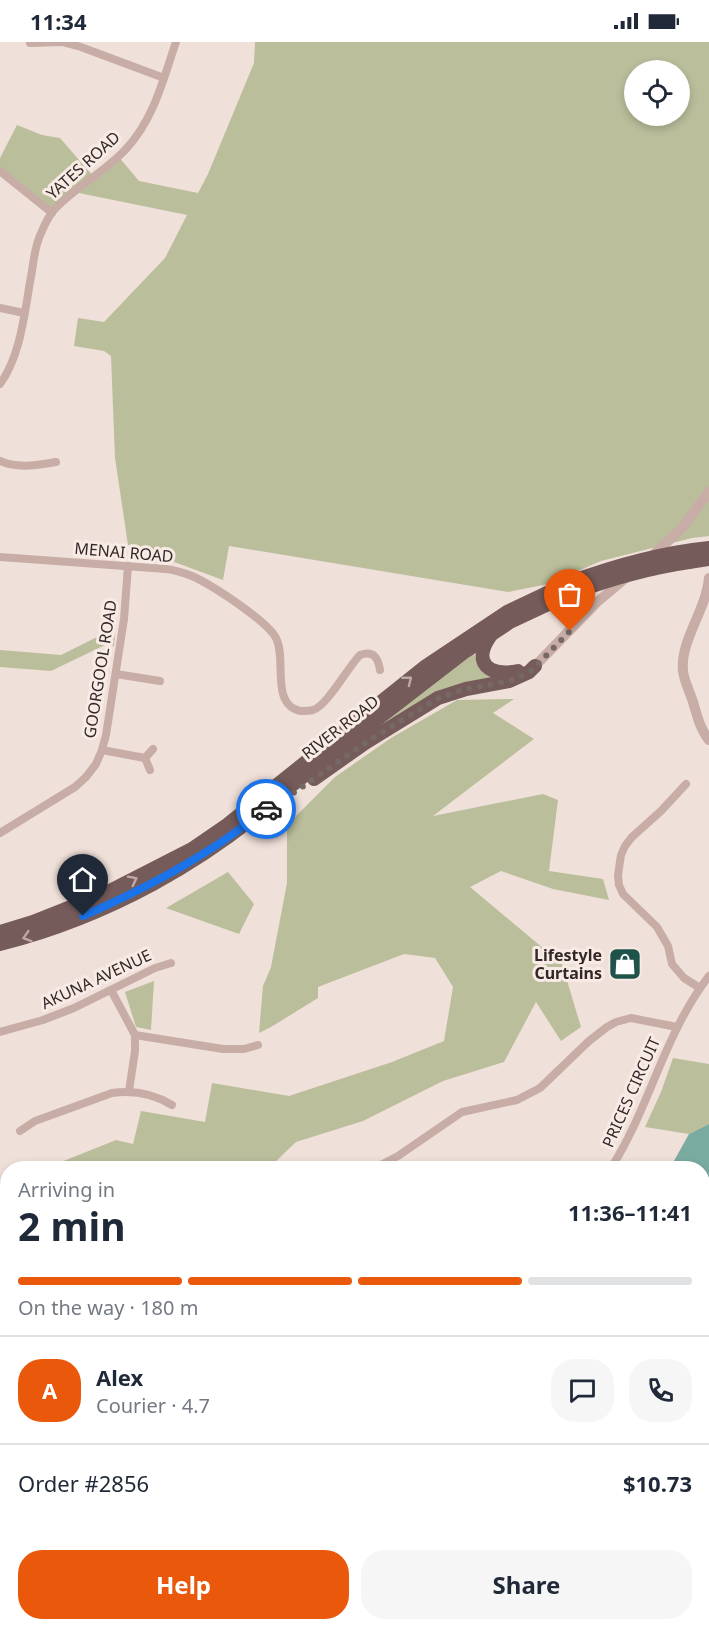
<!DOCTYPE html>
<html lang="en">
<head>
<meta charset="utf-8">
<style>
	body { margin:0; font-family:"Noto Sans",sans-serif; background:#f6f6f7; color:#1f2937; height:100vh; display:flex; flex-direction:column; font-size:22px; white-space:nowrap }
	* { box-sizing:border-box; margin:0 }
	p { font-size:20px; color:#747a83 }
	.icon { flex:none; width:33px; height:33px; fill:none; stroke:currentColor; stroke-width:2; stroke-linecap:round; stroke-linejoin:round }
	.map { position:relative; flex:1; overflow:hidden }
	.drawer { position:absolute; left:0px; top:1119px; width:710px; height:470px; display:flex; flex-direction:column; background:#fff; border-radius:24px 24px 0 0; box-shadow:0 3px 9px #0003 }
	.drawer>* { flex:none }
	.tools { position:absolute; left:624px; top:18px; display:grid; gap:12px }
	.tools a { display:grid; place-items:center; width:66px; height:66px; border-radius:50%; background:#fff; box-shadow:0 3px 9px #0003; font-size:30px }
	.pin { position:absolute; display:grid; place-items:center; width:51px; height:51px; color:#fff; margin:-62px -26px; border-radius:50% 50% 50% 0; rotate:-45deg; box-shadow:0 0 6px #0007 }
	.pin .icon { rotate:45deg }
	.courier { position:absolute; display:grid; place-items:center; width:60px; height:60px; margin:-30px; border:4px solid #1a73e8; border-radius:50%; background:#fff; color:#222; box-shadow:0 2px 8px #0007 }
	.head em { font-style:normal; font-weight:700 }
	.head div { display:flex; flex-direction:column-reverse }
	.head { display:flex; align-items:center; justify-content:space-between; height:102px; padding:0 18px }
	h1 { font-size:39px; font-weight:700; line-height:45px }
	.bar { display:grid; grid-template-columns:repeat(4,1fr); gap:9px 6px; align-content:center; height:72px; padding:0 18px }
	.bar i { height:8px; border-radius:4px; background:#e0e1e3 }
	.bar .on { background:#ea580c }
	.bar p { grid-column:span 4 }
	.line { display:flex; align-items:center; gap:15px; padding:0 18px; border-top:2px solid #e0e1e3 }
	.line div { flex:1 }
	.round { display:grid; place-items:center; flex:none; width:63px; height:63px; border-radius:24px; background:#f6f6f7 }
	.primary-button { display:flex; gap:12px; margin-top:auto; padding:12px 18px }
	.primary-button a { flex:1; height:69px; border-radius:24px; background:#ea580c; color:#fff; font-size:24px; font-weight:700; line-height:69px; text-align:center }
	.primary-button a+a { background:#f6f6f7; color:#1f2937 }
	.status { display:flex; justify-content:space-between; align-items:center; height:42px; padding:0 30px; background:#fff; direction:ltr }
	.status svg { height:16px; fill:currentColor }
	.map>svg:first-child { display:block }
	.green { fill:#bbbe9b; fill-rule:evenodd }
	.water { fill:#7aaba1 }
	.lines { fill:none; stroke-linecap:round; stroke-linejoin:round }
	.minor { stroke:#c7ada6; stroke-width:8 }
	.tertiary { stroke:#c7ada6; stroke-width:10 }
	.primary { stroke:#755b59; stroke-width:14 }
	.primary-bridge { stroke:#755b59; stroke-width:14 }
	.oneway { stroke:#bdaaa7 }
	.done { stroke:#766866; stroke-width:6; stroke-dasharray:0 10.8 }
	.route { stroke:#1a73e8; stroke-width:8 }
	.labels { text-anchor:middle; stroke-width:6; stroke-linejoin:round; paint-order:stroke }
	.street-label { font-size:16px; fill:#342827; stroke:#f8ebe6 }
	.poi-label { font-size:16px; font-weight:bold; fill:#342827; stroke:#f8ebe6; text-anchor:end }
</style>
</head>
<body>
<div class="status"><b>11:34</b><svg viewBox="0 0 49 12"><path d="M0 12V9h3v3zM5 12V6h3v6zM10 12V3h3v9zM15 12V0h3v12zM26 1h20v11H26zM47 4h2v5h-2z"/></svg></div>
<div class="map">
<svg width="709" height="1588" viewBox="0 0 709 1588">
	<rect width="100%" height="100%" fill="#f0e0da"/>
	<g class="green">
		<path d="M255 0H709V494L692 496 601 519 548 542 508 550 229 504 223 538 128 503 115 416 111 314 104 309 74 304 78 276 104 280 165 216 187 173 74 150 52 171 0 129V116L17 83 42 93 60 96 93 134 118 114 139 139 198 151 208 132 254 21ZM634 28H680V74H634Z"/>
		<polygon points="101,593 115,593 114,604 105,603 51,629 0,625 0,608 61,613"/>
		<path d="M474 611C479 627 481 631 497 636L379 685 455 624Z"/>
		<polygon points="514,657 493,671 534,697 433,774 543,752 558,758 549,829 603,837 609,858 553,847 501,829 470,845 562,922 581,985 561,999 536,960 504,1020 443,1039 363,1079 296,1100 269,1126 40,1126 46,1126 116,1098 133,1102 141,1069 205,1080 212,1041 289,1054 392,1020 444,999 453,945 435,916 404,912 318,945 318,956 271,985 259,991 263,944 271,925 287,841 287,788 296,774 335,735 391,696 457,658"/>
		<polygon points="228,830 254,862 239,892 166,866"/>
		<polygon points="154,939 151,988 136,985 125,950"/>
		<polygon points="673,1016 709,1022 709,1082 689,1092 645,1085 661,1050"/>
		<polygon points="7,1159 8,1581 57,1581 57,1584 67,1588 14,1588 0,1577 0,1163"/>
	</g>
	<g class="water">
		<polygon points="709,1082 709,1317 702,1325 702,1126 670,1126 689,1092"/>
		<polygon points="491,1581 576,1581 573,1588 490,1588"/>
	</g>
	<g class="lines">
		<g class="minor">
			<polyline points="30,1 62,0 81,5 164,36"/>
			<polyline points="0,129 52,171"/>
			<polyline points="0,266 24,271"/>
			<path d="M0 342C22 312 25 265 32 229 34 215 36 201 42 189 45 182 49 174 53 169 75 145 105 130 126 107 154 77 163 38 176 0"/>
			<path d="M0 419C18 427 37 423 56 420"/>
			<path d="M0 515 166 527C175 528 184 531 192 534 212 543 266 578 276 596 287 617 270 662 300 669 304 669 309 669 313 668 327 664 348 625 360 613 374 608 378 616 380 628"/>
			<polyline points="116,632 160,639"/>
			<polyline points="102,708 145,716"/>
			<polyline points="150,728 145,716 153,707"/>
			<polyline points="686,742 661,769 632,795 625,804 621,813 618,833 619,843 623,852 657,885 668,904 672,922 684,936 700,946"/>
			<polyline points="0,791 75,745 86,735 96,722 102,708 106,693 124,577 128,524"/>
			<polyline points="111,948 135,993 135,1009 129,1049"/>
			<polyline points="0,990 43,978 74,966 155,926 171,921"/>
			<polyline points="135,993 223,1007 244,1007 258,1003"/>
			<path d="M20 1089 35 1079 112 1051C133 1048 154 1052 172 1063"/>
			<polyline points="375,1126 398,1114 462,1070 517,1058 540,1046 589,999 607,985 616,980 631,976 677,985"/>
			<path d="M611 1126C650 1065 664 992 709 934"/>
			<polyline points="181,1581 206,1588"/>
			<polyline points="398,1588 400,1581"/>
		</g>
		<g class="tertiary">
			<polyline points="651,515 682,486 709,450"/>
			<path d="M709 536C706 569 680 598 683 629 684 639 690 650 693 660 697 673 700 687 709 698"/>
			<polyline points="535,624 596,561 628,534"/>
			<polyline points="702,1531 709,1512"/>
			<polyline points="685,1588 687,1581"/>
		</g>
		<g class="primary">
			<polyline points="689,520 709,517"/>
			<path d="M491 593C471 621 489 635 518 629"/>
			<polyline points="314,737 365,701 438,656 466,647 509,639 529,630 535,624"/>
			<polyline points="0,890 33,880 106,851 192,807 227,783 426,624 507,570 568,541"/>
			<path d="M0 902C106 875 207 820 287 747L463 611 510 580 572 551"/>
		</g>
		<g class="primary-bridge">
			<path d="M568 541C614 524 660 511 709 506"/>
			<path d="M572 551C610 537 648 526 689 520"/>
		</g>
	</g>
	<defs><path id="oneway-chevron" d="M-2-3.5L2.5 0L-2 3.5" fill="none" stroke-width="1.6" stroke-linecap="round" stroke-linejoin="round" transform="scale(1.5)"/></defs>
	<g class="oneway">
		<use href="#oneway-chevron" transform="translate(408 638) rotate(-38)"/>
		<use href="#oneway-chevron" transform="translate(133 838) rotate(-27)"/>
		<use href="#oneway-chevron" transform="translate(27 895) rotate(163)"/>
	</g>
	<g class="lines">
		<polyline class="done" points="266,767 295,750 365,701 438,656 466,647 509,639 530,630 570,589"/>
		<path class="route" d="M83 874C136 851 186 825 233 792 244 784 254 775 266 767"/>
	</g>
	<defs>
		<symbol id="shop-square" viewBox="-11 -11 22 22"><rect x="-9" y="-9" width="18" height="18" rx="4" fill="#1f5349" stroke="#f8ebe6"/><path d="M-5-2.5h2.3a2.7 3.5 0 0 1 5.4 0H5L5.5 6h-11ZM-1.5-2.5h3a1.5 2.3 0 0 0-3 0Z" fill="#fff"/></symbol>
	</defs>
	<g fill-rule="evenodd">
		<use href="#shop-square" x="606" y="903" width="38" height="38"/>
	</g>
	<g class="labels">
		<g class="street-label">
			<text transform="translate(83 123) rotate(-42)" y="6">YATES ROAD</text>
			<text transform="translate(124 510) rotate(5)" y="6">MENAI ROAD</text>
			<text transform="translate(100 627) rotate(-81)" y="6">GOORGOOL ROAD</text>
			<text transform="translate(340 685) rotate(-38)" y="6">RIVER ROAD</text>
			<text transform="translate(96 937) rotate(-25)" y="6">AKUNA AVENUE</text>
			<text transform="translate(631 1050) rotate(-66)" y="6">PRICES CIRCUIT</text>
		</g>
		<g class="poi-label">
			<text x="602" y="919">Lifestyle<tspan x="602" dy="18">Curtains</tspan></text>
		</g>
	</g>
</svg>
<div class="tools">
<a><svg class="icon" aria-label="locate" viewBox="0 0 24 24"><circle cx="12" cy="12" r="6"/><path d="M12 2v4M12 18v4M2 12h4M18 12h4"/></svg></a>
</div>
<div class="pin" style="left:570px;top:589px;background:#ea580c"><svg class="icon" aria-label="bag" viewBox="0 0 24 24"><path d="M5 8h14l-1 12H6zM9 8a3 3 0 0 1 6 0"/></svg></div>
<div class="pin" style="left:83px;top:874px;background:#1f2937"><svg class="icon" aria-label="home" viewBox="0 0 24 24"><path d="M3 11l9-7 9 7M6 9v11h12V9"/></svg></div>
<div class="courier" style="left:266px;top:767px"><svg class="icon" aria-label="car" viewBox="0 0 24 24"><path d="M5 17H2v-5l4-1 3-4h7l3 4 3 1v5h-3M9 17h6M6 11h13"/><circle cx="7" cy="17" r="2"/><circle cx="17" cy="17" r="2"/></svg></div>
<section class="drawer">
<div class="head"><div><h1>2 min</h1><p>Arriving in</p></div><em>11:36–11:41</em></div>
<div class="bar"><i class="on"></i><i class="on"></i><i class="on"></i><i></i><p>On the way · 180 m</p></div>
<div class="line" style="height:108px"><b class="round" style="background:#ea580c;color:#fff">A</b><div><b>Alex</b><p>Courier · 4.7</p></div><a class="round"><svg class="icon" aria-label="chat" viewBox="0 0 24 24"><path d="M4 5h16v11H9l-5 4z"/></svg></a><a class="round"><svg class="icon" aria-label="phone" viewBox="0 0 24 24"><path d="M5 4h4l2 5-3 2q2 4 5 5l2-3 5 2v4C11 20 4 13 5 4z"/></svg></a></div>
<div class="line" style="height:78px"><div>Order #2856</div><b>$10.73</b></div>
<div class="primary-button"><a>Help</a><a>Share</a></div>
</section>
</div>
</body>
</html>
